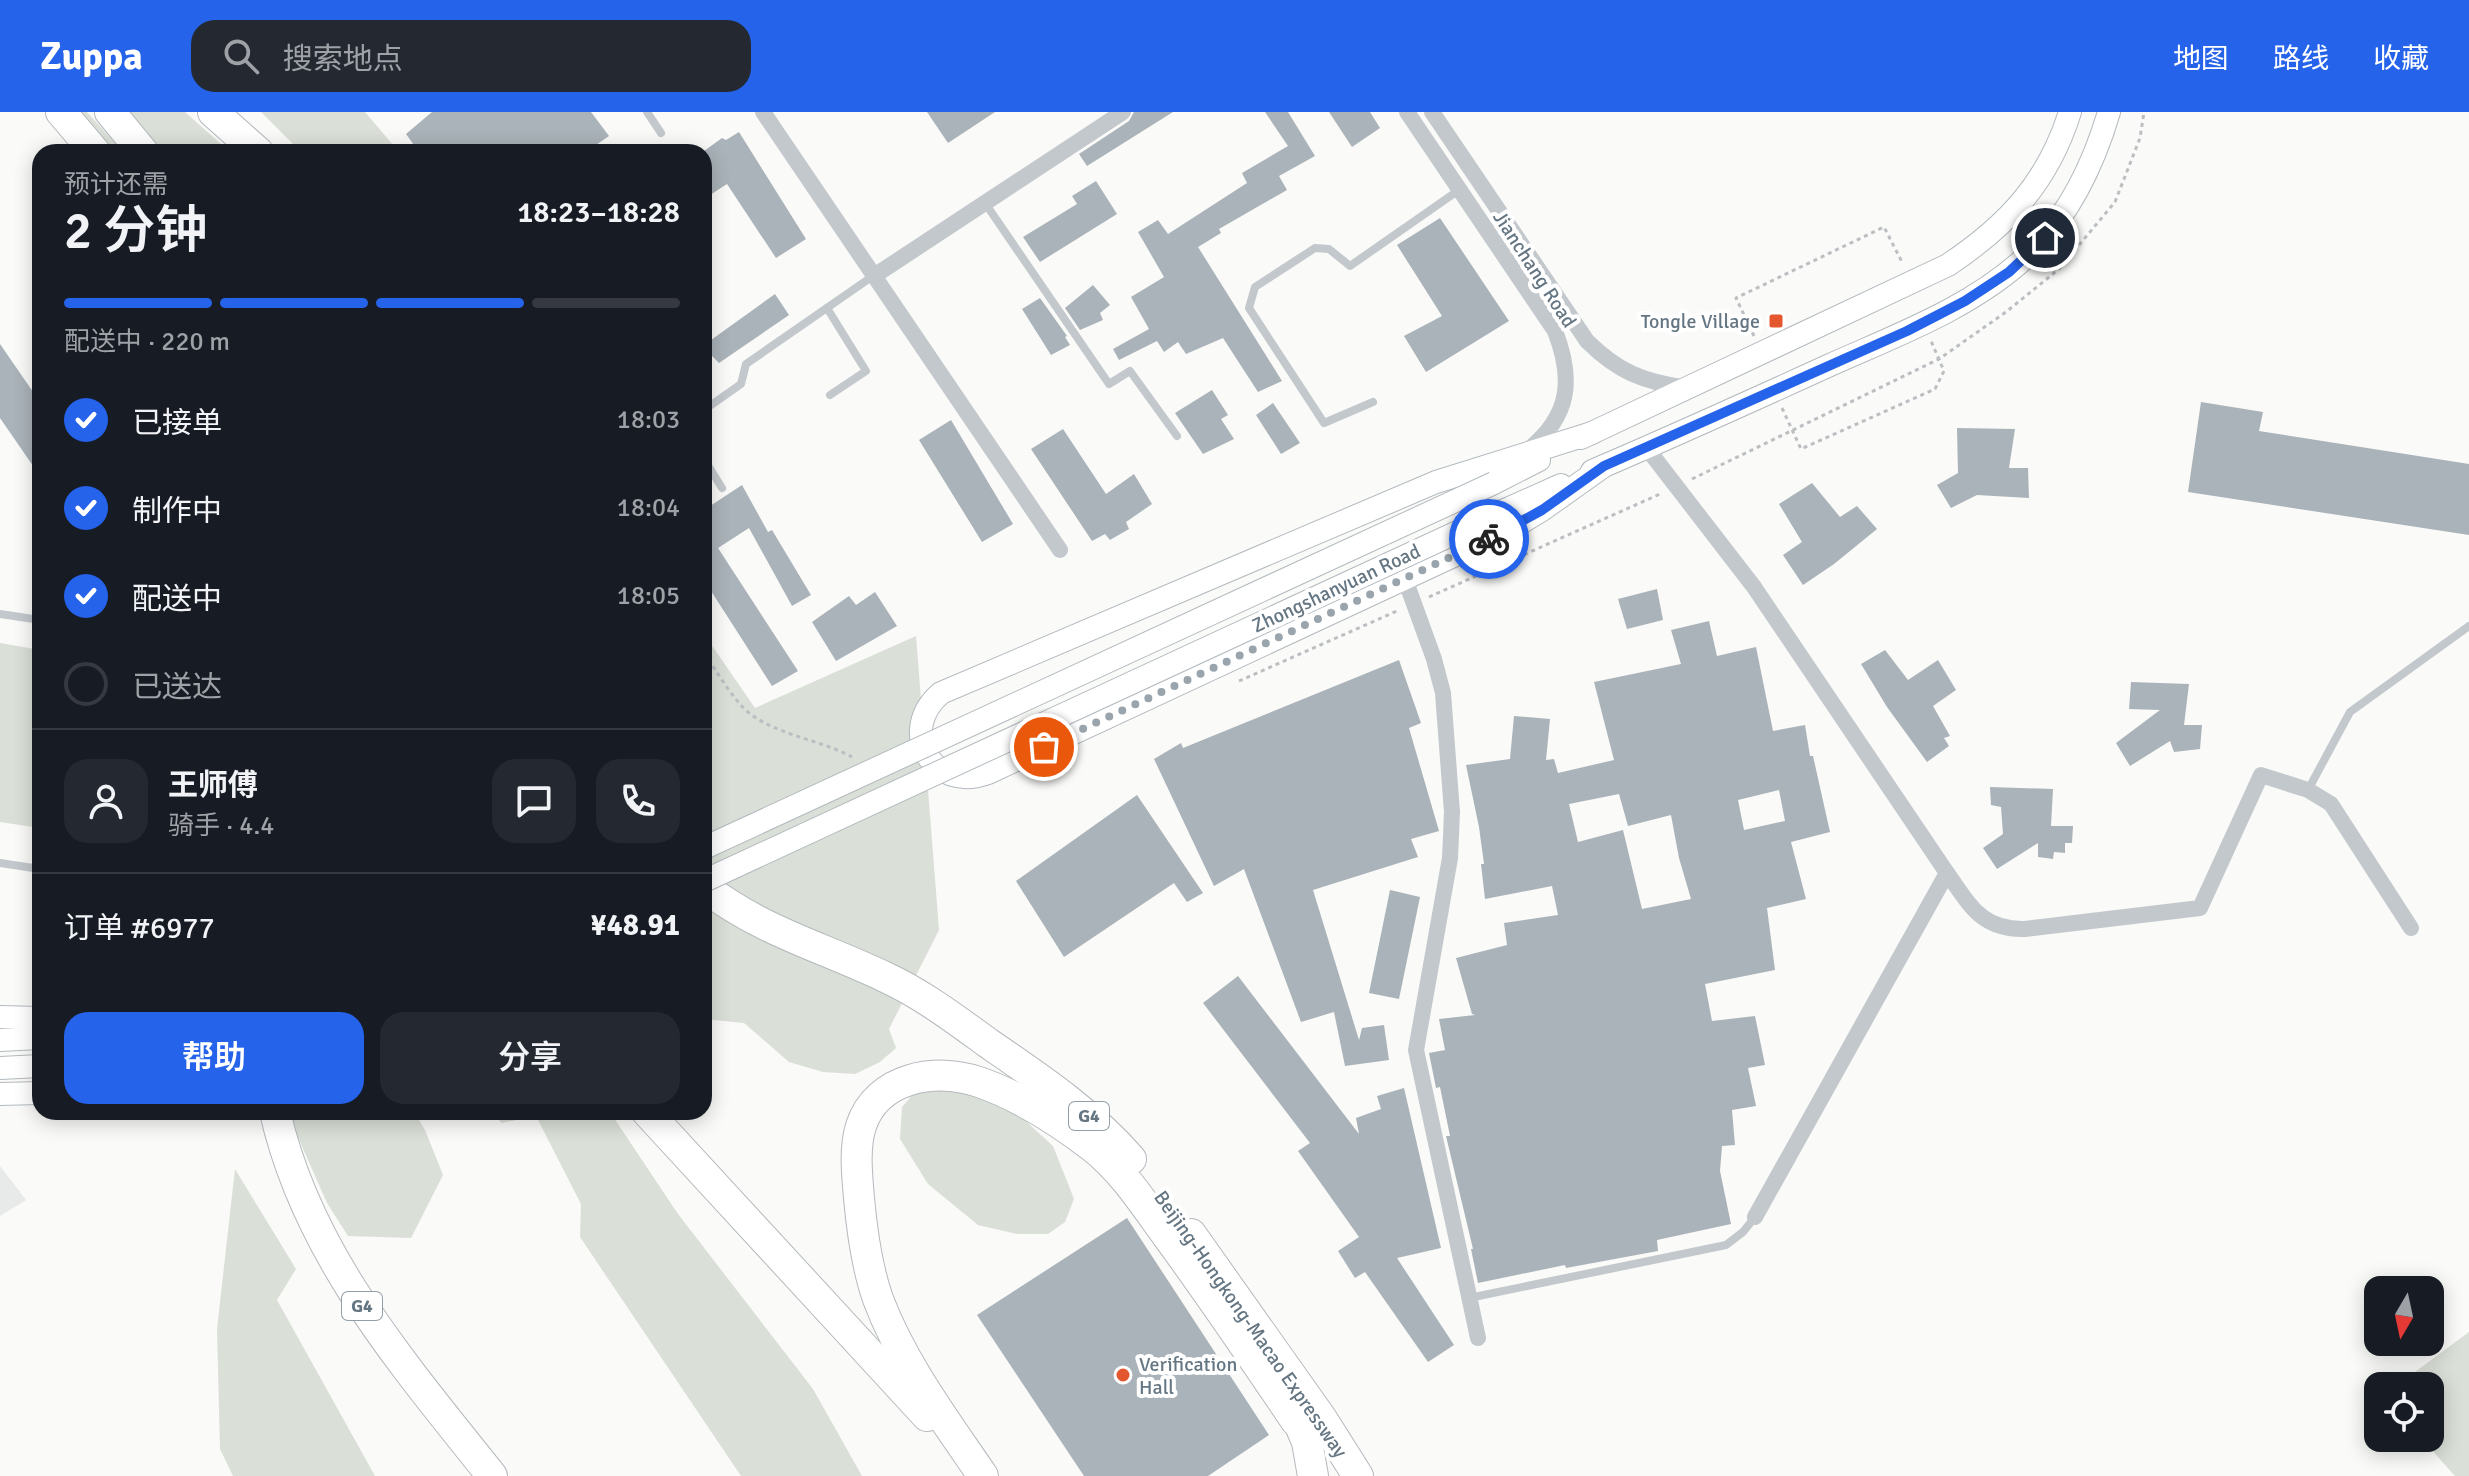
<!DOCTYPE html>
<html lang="zh">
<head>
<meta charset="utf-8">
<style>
	body { margin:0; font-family:Signika,"Noto Sans SC",sans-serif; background:#242831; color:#f1f3f6; height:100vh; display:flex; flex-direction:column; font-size:30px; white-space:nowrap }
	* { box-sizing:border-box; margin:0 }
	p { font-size:26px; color:#9ea1a6 }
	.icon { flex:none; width:44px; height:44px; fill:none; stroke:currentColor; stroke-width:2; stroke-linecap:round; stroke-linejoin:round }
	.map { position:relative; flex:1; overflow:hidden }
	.side { position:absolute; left:32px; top:32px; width:680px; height:976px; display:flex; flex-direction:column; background:#171b24; border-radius:24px; box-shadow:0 4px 20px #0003 }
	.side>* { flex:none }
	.needle { width:52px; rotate:189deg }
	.fabs { position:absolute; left:2364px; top:1164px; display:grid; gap:16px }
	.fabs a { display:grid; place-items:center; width:80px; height:80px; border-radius:16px; background:#171b24; box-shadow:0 4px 20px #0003; font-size:40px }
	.pin { position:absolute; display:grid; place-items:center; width:68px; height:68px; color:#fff; margin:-34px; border:4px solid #fff; border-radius:50%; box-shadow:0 2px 8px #0007 }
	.courier { position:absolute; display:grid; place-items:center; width:80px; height:80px; margin:-40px; border:6px solid #2563eb; border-radius:50%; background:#fff; color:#222; box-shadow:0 2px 10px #0007 }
	.headline em { font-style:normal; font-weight:600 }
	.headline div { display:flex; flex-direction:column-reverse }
	.headline { display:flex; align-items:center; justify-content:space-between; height:136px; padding:0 32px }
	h1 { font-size:52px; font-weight:600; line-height:60px }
	.bar { display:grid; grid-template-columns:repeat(4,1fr); gap:12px 8px; align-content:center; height:96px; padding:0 32px }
	.bar i { height:10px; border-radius:6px; background:#363941 }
	.bar .current { background:#2563eb }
	.bar p { grid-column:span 4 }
	.line { display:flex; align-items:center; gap:20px; padding:0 32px; border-top:2px solid #363941 }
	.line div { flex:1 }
	.round { display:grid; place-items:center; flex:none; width:84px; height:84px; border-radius:24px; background:#242831 }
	ol { padding:0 32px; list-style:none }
	li { display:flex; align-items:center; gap:24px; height:88px }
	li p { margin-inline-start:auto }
	li .icon { padding:8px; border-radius:50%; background:#2563eb; color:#fff; stroke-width:4 }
	li:last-child { color:#9ea1a6 }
	li i { width:44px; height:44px; border:4px solid #363941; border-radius:50% }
	.button { display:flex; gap:16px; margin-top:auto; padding:16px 32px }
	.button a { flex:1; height:92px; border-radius:24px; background:#2563eb; color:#fff; font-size:32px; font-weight:600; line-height:92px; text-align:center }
	.button a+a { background:#242831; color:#f1f3f6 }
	header { display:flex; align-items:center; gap:48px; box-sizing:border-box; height:112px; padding:0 40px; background:#2563eb; color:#fff }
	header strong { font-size:38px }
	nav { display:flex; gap:44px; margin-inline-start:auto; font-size:28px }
	.search { width:560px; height:72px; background:#242831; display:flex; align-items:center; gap:20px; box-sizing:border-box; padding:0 28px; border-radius:24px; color:#9ea1a6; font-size:30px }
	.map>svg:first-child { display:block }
	.built { fill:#e8e9e9 }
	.green { fill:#dadfd7 }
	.building { fill:#aab3b9; fill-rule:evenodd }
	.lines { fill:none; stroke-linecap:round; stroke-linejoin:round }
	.secondary-casing { stroke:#b3babf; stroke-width:24 }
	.motorway-casing { stroke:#b4b9bd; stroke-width:32 }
	.path { stroke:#bbbfc2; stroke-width:3; stroke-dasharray:4 4; stroke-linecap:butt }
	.service { stroke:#c3c8cc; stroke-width:8 }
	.minor { stroke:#c3c8cc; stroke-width:16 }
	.secondary { stroke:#fff; stroke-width:22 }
	.motorway { stroke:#fff; stroke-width:30 }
	.secondary-bridge-casing { stroke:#b3babf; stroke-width:24; stroke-linecap:butt }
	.secondary-bridge { stroke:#fff; stroke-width:22 }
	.done { stroke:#99a4ac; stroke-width:8; stroke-dasharray:0 14.4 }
	.route { stroke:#2563eb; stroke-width:10 }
	.poi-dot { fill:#e4572e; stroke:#fff; stroke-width:3 }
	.labels { text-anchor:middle; stroke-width:8; stroke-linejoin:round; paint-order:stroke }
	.shield { fill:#fff; stroke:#939fa8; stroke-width:2 }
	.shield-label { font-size:18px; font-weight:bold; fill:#657683 }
	.street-label { font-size:20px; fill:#657683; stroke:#fff }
	.poi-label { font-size:20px; fill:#657683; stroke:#fff; text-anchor:end }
</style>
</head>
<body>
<header>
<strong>Zuppa</strong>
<div class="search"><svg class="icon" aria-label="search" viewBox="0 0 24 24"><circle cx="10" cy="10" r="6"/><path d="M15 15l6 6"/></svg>搜索地点</div>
<nav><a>地图</a><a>路线</a><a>收藏</a></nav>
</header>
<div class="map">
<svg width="2469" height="1364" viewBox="0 0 2469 1364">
	<rect width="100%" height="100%" fill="#fafaf8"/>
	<polygon class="built" points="0,1054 26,1088 0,1104"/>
	<g class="green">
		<polygon points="74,0 87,0 123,40 102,40"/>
		<polygon points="113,0 185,0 230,40 147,40"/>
		<polygon points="261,0 365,0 399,40 301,40"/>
		<polygon points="704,522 755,596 916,524 939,818 889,917 896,936 880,950 855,962 823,960 789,950 744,911 704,907"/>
		<polygon points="0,531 40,538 40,716 0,710"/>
		<polygon points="956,975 1006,991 1053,1034 1074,1087 1065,1110 1048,1122 1017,1122 978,1113 928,1072 900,1027 902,995 914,981"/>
		<polygon points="291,1000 414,1000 425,1018 443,1063 411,1126 348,1124 327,1091 293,1014"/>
		<polygon points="490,1000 610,1000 678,1102 813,1277 862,1364 741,1364 580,1125 581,1092 536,1004 502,1011"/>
		<polygon points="235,1057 296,1157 277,1188 375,1364 233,1364 220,1337 217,1217"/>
		<polygon points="2469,1220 2469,1364 2455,1364 2421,1326 2430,1326 2430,1274 2396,1274"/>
	</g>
	<g class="building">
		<polygon points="432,0 591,0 609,24 596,33 601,40 419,40 406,22"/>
		<polygon points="927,0 995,0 948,31"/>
		<polygon points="1134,0 1173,0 1087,54 1079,42 1129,9"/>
		<polygon points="1265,0 1288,0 1315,44 1279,64 1287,78 1219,117 1221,121 1198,135 1282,269 1258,280 1223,226 1186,242 1178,230 1164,240 1157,229 1119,248 1113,237 1149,217 1131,185 1164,165 1138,120 1158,108 1168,122 1247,71 1242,61 1288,34"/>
		<polygon points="1329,0 1370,0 1380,16 1352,35"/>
		<polygon points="739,20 806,127 776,146 727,72 704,87 704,39 722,26 726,28"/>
		<polygon points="1096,69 1117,102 1040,150 1023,125 1077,92 1072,84"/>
		<polygon points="1440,106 1509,209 1426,260 1404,224 1442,204 1397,133"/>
		<polygon points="1093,173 1110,193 1100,201 1103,208 1080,218 1065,196"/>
		<polygon points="775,182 789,203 719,251 704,236 704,233"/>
		<polygon points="1040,186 1067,224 1065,225 1070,233 1051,243 1022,197"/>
		<polygon points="0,232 40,290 40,364 0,306"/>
		<polygon points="1212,278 1228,303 1221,307 1234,327 1203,342 1175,301"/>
		<polygon points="2201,290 2263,300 2259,319 2469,352 2469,423 2188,380"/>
		<polygon points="1273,291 1300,331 1281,342 1256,303"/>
		<polygon points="951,308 1013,412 982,430 919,328"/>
		<polygon points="1957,316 2015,317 2009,356 2028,356 2029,386 1977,383 1951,396 1937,373 1958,361"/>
		<polygon points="1063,317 1106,382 1134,362 1152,392 1126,410 1129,417 1110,428 1105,422 1092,429 1031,337"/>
		<polygon points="1812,371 1840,405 1857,394 1877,417 1834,452 1803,473 1783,443 1802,430 1779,392"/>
		<polygon points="742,373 768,420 772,418 811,483 792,494 749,416 718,436 798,559 772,574 704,468 704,398"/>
		<polygon points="1657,477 1663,508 1627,517 1618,487"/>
		<polygon points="875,480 897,514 836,549 812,510 849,484 856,493"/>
		<path d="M1709 509 1717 544 1756 535 1773 619 1805 613 1810 644H1813L1830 720 1791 730 1806 787 1767 796 1775 858 1705 872 1712 909 1755 904 1765 953 1748 956 1756 994 1732 998 1735 1033 1722 1034 1720 1059 1731 1112 1657 1128 1658 1139 1566 1156 1565 1153 1478 1171 1471 1137H1473L1446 1024H1450L1440 975 1436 976 1429 941 1445 938 1439 907 1475 903 1472 902 1456 846 1507 833 1504 811 1558 803 1552 774 1485 787 1481 752H1484L1479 715 1466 653 1510 647 1514 604 1550 607 1546 648 1554 647 1558 661 1614 648 1594 570 1681 552 1671 518ZM1779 678 1785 709 1744 718 1738 688ZM1619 682 1628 714 1671 703 1679 746 1691 787 1642 797 1623 718 1578 730 1569 692Z"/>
		<polygon points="1885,538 1908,568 1938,548 1956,578 1933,594 1950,624 1944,626 1949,634 1927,650 1887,595 1861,552"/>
		<polygon points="1399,548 1421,611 1409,616 1439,719 1411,727 1418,745 1313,778 1359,928 1362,916 1384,913 1389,948 1345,954 1334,900 1301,910 1244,757 1214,774 1154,647 1181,631 1183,636"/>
		<polygon points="2131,570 2189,572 2184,613 2202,613 2200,637 2174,640 2170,629 2130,654 2116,631 2160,598 2129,597"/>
		<polygon points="1990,675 2053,677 2051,714 2073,714 2072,731 2065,731 2065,741 2054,740 2053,747 2038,745 2038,731 1997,757 1983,736 2003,722 2001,695 1991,693"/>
		<polygon points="1137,683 1203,781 1187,790 1174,771 1064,845 1016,769"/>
		<polygon points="1390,778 1420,785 1399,887 1369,881"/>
		<polygon points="1238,864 1359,1022 1356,1006 1381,997 1377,984 1404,976 1441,1136 1397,1146 1454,1233 1428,1250 1365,1160 1355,1166 1338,1139 1359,1125 1298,1039 1310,1031 1203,891"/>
		<polygon points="1127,1106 1269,1323 1208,1364 1084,1364 977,1203"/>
	</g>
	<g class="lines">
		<defs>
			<g id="secondary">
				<path d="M1592 321 1436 370 941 581C896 619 933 682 988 661L1509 418 1542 398 1604 354"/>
				<path d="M1581 326 1948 153C2008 113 2048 70 2070 0"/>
				<path d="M1592 359C1672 325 1751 289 1830 253 1897 223 1971 196 2026 145 2068 106 2093 54 2109 0"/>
				<polyline points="1494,371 1539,348"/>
				<polyline points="1505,398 1561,373"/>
				<polyline points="0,905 40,906"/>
				<polyline points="0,928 40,926"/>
				<polyline points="0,956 40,954"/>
				<polyline points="0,982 40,981"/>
			</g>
			<g id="motorway">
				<polyline points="61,0 95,40"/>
				<polyline points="110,0 143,40"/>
				<polyline points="213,0 258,40"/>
				<path d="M704 775C763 820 820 834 885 865 922 882 955 907 988 931 1039 966 1090 1000 1131 1047"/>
				<path d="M275 1000C307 1142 403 1252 492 1364"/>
				<polyline points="647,1000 927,1304"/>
				<polyline points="1191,1122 1322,1307 1358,1364"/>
				<polyline points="1290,1290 1307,1330 1313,1364"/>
				<path d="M983 1364C945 1308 902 1251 878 1187 867 1156 862 1119 859 1086 857 1063 854 1036 861 1014 877 965 936 955 979 970 1020 984 1060 1010 1094 1036 1124 1060 1146 1095 1168 1125 1212 1185 1254 1247 1296 1309"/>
			</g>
		</defs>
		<use href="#secondary" class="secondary-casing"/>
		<use href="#motorway" class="motorway-casing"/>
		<g class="path">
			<polyline points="1754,224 1736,186 1884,115 1902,150"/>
			<polyline points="1782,296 1801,337 1935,277 1944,259 1931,229"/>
			<polyline points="1692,367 1939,247 2006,200 2059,157 2115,90 2140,26 2144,0"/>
			<polyline points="1429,485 1660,382"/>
			<path d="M704 541C716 558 733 588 749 601 779 624 819 627 852 645"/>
			<polyline points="1239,569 1397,499"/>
		</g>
		<g class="service">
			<polyline points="647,0 661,21"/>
			<polyline points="985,91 1109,272 1130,259 1177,324"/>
			<polyline points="827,196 866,259 830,283"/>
			<polyline points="1373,290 1324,311 1249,196 1255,175 1315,136 1329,137 1350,154 1459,78"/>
			<polyline points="704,298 741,272 746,252 873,164"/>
			<polyline points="704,347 722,376"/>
			<polyline points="0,502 40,508"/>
			<polyline points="2308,678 2350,600 2469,514"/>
			<polyline points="0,751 40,757"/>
			<polyline points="1469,1186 1726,1133 1743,1120 1755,1105"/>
		</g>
		<g class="minor">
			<polyline points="763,0 1060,438"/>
			<path d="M1407 0 1555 219C1574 268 1570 304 1528 338"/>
			<path d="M1432 0 1587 229C1618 260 1644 270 1687 276"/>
			<polyline points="874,164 1123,0"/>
			<polyline points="1646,335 1754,475 1947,761 1755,1105"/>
			<polyline points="1405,467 1434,547 1443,581 1452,700 1450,746 1416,938 1478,1226"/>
			<path d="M1947 761C1970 793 1981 818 2025 817L2200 796 2261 663 2308 678 2331 692 2411 816"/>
		</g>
		<use href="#secondary" class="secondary"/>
		<use href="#motorway" class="motorway"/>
		<defs>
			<g id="secondary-bridge">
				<polyline points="704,736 1494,371"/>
				<polyline points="704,769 1505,398"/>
			</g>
		</defs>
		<use href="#secondary-bridge" class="secondary-bridge-casing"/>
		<use href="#secondary-bridge" class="secondary-bridge"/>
	</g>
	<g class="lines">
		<polyline class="done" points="1044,635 1489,427"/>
		<polyline class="route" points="1489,427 1542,398 1604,354 1907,219 1965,189 2009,160 2045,126"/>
	</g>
	<g class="poi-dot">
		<rect x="1768" y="201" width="16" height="16" rx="4"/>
		<circle cx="1123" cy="1263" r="8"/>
	</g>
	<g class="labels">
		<g class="shield">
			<rect x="1069" y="990" width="40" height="28" rx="6"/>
			<rect x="342" y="1180" width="40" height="28" rx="6"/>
		</g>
		<g class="shield-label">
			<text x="1089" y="1010">G4</text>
			<text x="362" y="1200">G4</text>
		</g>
		<g class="street-label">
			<text transform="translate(1535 157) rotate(57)" y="7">Jianchang Road</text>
			<text transform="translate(1336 476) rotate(-25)" y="7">Zhongshanyuan Road</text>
			<text transform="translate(1251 1212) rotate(55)" y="7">Beijing-Hongkong-Macao Expressway</text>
		</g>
		<g class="poi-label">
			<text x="1760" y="216">Tongle Village</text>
			<text x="1139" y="1259" text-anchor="start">Verification<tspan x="1139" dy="23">Hall</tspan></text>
		</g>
	</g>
</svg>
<div class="fabs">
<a><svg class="needle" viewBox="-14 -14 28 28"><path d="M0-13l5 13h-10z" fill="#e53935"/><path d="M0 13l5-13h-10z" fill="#9ea1a6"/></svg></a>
<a><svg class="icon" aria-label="locate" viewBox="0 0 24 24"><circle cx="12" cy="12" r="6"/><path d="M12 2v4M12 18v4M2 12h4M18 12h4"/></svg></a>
</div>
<div class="pin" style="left:1044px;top:635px;background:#ea580c"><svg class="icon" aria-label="bag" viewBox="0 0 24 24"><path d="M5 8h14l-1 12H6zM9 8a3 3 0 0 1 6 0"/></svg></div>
<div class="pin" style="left:2045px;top:126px;background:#1f2937"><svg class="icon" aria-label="home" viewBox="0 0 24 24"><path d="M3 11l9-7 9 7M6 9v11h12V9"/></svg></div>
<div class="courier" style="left:1489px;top:427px"><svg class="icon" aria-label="bike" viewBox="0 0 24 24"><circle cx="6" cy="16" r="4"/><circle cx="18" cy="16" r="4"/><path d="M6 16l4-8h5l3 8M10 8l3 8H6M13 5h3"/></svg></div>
<section class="side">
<div class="headline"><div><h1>2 分钟</h1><p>预计还需</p></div><em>18:23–18:28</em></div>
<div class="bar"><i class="current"></i><i class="current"></i><i class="current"></i><i></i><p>配送中 · 220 m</p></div>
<ol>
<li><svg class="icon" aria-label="check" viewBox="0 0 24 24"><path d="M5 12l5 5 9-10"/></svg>已接单<p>18:03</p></li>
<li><svg class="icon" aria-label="check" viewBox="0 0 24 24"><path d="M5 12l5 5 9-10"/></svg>制作中<p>18:04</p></li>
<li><svg class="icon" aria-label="check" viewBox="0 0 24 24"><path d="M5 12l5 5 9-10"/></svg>配送中<p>18:05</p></li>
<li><i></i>已送达</li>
</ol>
<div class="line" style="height:144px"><a class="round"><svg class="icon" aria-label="person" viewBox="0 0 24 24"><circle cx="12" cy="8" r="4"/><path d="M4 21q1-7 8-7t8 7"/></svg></a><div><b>王师傅</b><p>骑手 · 4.4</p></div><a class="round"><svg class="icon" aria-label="chat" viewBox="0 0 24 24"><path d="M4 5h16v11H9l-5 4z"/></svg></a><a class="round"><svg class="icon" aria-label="phone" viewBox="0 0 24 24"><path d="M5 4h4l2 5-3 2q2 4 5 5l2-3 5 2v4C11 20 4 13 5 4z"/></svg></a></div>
<div class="line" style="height:104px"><div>订单 #6977</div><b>¥48.91</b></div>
<div class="button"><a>帮助</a><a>分享</a></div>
</section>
</div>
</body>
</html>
